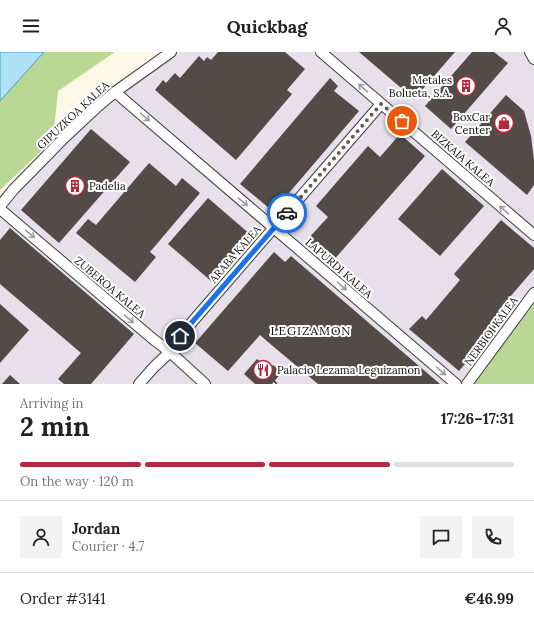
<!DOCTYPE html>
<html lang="en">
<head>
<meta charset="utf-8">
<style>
	body { margin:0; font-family:Lora,serif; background:#f2f2f2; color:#222; height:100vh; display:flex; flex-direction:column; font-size:15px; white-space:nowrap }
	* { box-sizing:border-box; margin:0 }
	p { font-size:13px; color:#767676 }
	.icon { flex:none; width:22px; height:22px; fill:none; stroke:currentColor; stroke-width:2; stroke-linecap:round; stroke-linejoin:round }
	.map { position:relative; height:332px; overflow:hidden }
	.sheet { display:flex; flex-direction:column; background:#fff; flex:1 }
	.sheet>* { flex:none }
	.pin { position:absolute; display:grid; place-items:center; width:34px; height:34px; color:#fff; margin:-17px; border:2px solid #fff; border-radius:50%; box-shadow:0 1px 4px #0007 }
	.courier { position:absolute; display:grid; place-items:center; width:40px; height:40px; margin:-20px; border:3px solid #1a73e8; border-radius:50%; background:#fff; color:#222; box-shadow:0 1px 5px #0007 }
	.head em { font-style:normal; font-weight:700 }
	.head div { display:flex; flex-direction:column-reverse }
	.head { display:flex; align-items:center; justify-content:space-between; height:68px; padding:0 20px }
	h1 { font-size:26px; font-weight:700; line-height:30px }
	.bar { display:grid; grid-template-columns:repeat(4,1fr); gap:6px 4px; align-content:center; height:48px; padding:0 20px }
	.bar i { height:5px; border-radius:3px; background:#e0e0e0 }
	.bar .current { background:#b5283e }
	.bar p { grid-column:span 4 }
	.line { display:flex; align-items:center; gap:10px; padding:0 20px; border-top:1px solid #e0e0e0 }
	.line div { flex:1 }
	.round { display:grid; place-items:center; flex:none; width:42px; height:42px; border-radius:0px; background:#f2f2f2 }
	header { display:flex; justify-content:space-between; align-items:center; height:52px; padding:0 20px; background:#fff; font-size:18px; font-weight:700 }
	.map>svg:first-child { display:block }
	.industrial { fill:#e7dfea }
	.forest { fill:#b9d795 }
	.water { fill:#b0e1f4; stroke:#399ec8 }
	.building { fill:#534b47 }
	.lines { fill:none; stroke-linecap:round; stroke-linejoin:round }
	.street-casing { stroke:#3e3e3e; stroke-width:12 }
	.path { stroke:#2d2d2d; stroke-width:1.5; stroke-dasharray:4 2; stroke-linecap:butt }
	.street { stroke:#fff; stroke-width:10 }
	.oneway { stroke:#9d9d9d }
	.done { stroke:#605e59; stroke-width:4; stroke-dasharray:0 7.2 }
	.route { stroke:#1a73e8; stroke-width:5 }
	.labels { text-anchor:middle; stroke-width:4; stroke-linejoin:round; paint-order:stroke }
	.poi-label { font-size:11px; fill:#0b0b0b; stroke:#fff; text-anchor:end }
	.street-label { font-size:11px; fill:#0b0b0b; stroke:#fff }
	.neighbourhood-label { font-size:12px; letter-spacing:1px; fill:#0b0b0b; stroke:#fff }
</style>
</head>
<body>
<header><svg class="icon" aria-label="menu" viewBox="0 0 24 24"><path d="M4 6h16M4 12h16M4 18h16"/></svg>Quickbag<svg class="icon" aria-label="person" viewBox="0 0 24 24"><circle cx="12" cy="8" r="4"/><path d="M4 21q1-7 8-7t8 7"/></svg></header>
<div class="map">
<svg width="534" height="332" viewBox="0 0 534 332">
	<rect width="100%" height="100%" fill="#fef8e9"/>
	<polygon class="industrial" points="171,0 534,0 534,234 466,332 0,332 0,154 65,85"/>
	<g class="forest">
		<polygon points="44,0 115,0 58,39 53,88 0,138 0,49"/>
		<polygon points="534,234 534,332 466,332"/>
	</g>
	<polygon class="water" points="0,0 44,0 0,49"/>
	<g class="building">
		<polygon points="218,0 285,0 305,17 287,38 292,42 236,108 155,38 163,28 166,31 175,21 180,26 199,4 204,9 207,5 211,8"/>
		<polygon points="359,0 455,0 414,47"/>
		<polygon points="472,0 494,0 508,11 451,77 425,54"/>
		<polygon points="330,26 338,34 334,39 359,59 277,155 272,152 269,156 240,132"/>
		<polygon points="506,43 524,59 531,84 534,108 534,133 527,143 465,90"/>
		<polygon points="91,77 130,110 59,191 21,158"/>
		<polygon points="400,82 425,104 332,210 307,188 328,165 316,154 368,94 380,105"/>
		<polygon points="149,111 176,134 182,126 200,141 150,200 156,205 135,230 76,181 88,167 96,173"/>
		<polygon points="442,117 484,154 440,204 398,167"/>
		<polygon points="208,146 251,183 211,229 168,192"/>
		<polygon points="501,168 534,196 534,217 498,259 505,265 459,319 409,277 422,264 426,268 460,228 454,222"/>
		<polygon points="10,176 134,282 91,332 64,332 58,327 81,301 0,232 0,188"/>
		<polygon points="274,200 285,210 291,204 440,332 318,332 268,290 260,283 228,319 195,291"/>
		<polygon points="0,252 29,278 0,311"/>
		<polygon points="257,307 269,317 273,313 282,320 272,332 255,332 244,322"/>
		<polygon points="10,323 20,332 2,332"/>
	</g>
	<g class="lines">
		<defs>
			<g id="street">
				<polyline points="321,0 534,183"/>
				<polyline points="530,0 534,7"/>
				<polyline points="115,40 456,332"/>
				<polyline points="0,154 14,137 65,85 96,56 115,40 171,0"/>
				<polyline points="0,157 153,287 170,300 205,332"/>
				<polyline points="139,332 154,315 170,300 180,284 381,52"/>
				<polyline points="467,332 534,241"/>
			</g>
		</defs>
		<use href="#street" class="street-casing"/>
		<polyline class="path" points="274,329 277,332"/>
		<use href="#street" class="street"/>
	</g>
	<defs><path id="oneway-shaft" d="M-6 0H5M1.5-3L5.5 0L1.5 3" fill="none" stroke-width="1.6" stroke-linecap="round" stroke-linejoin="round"/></defs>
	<g class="oneway">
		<use href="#oneway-shaft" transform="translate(363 36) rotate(-139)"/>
		<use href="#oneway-shaft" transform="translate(145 65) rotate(41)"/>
		<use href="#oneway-shaft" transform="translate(243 150) rotate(40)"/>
		<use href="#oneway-shaft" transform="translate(504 158) rotate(-139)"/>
		<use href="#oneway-shaft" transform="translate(30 182) rotate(40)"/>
		<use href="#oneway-shaft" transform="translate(342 234) rotate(41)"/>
		<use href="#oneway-shaft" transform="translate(129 267) rotate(40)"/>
		<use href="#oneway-shaft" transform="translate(441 319) rotate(41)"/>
	</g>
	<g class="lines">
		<polyline class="done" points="287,161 381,52 402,69"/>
		<polyline class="route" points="180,284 287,161"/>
	</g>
	<defs>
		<symbol id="building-ring" viewBox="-11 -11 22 22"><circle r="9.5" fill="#fff" stroke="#b5283e" stroke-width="1.5"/><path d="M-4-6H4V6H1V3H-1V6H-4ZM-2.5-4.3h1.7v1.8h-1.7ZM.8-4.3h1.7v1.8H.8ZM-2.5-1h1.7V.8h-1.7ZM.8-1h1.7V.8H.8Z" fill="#b5283e"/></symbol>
		<symbol id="shop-ring" viewBox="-11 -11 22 22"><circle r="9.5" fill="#fff" stroke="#b5283e" stroke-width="1.5"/><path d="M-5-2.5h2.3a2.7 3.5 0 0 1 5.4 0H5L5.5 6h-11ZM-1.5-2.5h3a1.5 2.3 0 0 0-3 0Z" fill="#b5283e"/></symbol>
		<symbol id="restaurant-ring" viewBox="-11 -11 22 22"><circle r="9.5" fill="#fff" stroke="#b5283e" stroke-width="1.5"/><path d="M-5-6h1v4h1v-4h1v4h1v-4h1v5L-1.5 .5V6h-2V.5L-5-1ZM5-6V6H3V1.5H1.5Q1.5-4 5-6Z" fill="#b5283e"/></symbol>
	</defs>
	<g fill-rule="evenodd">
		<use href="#building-ring" x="455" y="23" width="22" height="22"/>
		<use href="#shop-ring" x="493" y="60" width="22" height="22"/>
		<use href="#building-ring" x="64" y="123" width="22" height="22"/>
		<use href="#restaurant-ring" x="252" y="307" width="22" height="22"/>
	</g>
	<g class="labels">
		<g class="poi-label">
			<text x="452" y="32">Metales<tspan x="452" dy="13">Bolueta, S.A.</tspan></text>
			<text x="490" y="69">BoxCar<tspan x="490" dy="13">Center</tspan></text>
			<text x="89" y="138" text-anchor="start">Padelia</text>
			<text x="277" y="322" text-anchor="start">Palacio Lezama Leguizamon</text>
		</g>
		<g class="street-label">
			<text transform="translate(73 63) rotate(-43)" y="4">GIPUZKOA KALEA</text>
			<text transform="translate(463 106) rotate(41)" y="4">BIZKAIA KALEA</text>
			<text transform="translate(235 202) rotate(-49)" y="4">ARABA KALEA</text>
			<text transform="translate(339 216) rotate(41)" y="4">LAPURDI KALEA</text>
			<text transform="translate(110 235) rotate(40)" y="4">ZUBEROA KALEA</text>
			<text transform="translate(491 279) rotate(-54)" y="4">NERBIOI KALEA</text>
		</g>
		<g class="neighbourhood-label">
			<text x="311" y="283">LEGIZAMON</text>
		</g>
	</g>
</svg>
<div class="pin" style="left:402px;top:69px;background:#ea580c"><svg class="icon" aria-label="bag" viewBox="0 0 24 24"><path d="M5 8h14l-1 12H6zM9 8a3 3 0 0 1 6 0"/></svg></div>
<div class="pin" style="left:180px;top:284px;background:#1f2937"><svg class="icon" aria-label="home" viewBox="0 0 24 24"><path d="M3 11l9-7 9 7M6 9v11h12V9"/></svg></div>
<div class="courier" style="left:287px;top:161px"><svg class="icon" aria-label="car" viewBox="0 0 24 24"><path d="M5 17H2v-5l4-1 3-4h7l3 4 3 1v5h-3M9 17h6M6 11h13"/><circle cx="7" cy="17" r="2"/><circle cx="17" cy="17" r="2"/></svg></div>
</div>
<section class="sheet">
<div class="head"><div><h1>2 min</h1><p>Arriving in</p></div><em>17:26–17:31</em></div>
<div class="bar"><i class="current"></i><i class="current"></i><i class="current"></i><i></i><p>On the way · 120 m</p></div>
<div class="line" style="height:72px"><a class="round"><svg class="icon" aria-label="person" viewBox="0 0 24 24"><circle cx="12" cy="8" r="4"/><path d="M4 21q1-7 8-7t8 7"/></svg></a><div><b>Jordan</b><p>Courier · 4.7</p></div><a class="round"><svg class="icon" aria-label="chat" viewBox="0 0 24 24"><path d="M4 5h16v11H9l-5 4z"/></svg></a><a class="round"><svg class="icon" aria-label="phone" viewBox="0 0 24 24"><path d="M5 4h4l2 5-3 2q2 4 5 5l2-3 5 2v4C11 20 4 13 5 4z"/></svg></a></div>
<div class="line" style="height:52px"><div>Order #3141</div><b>€46.99</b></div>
</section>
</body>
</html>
